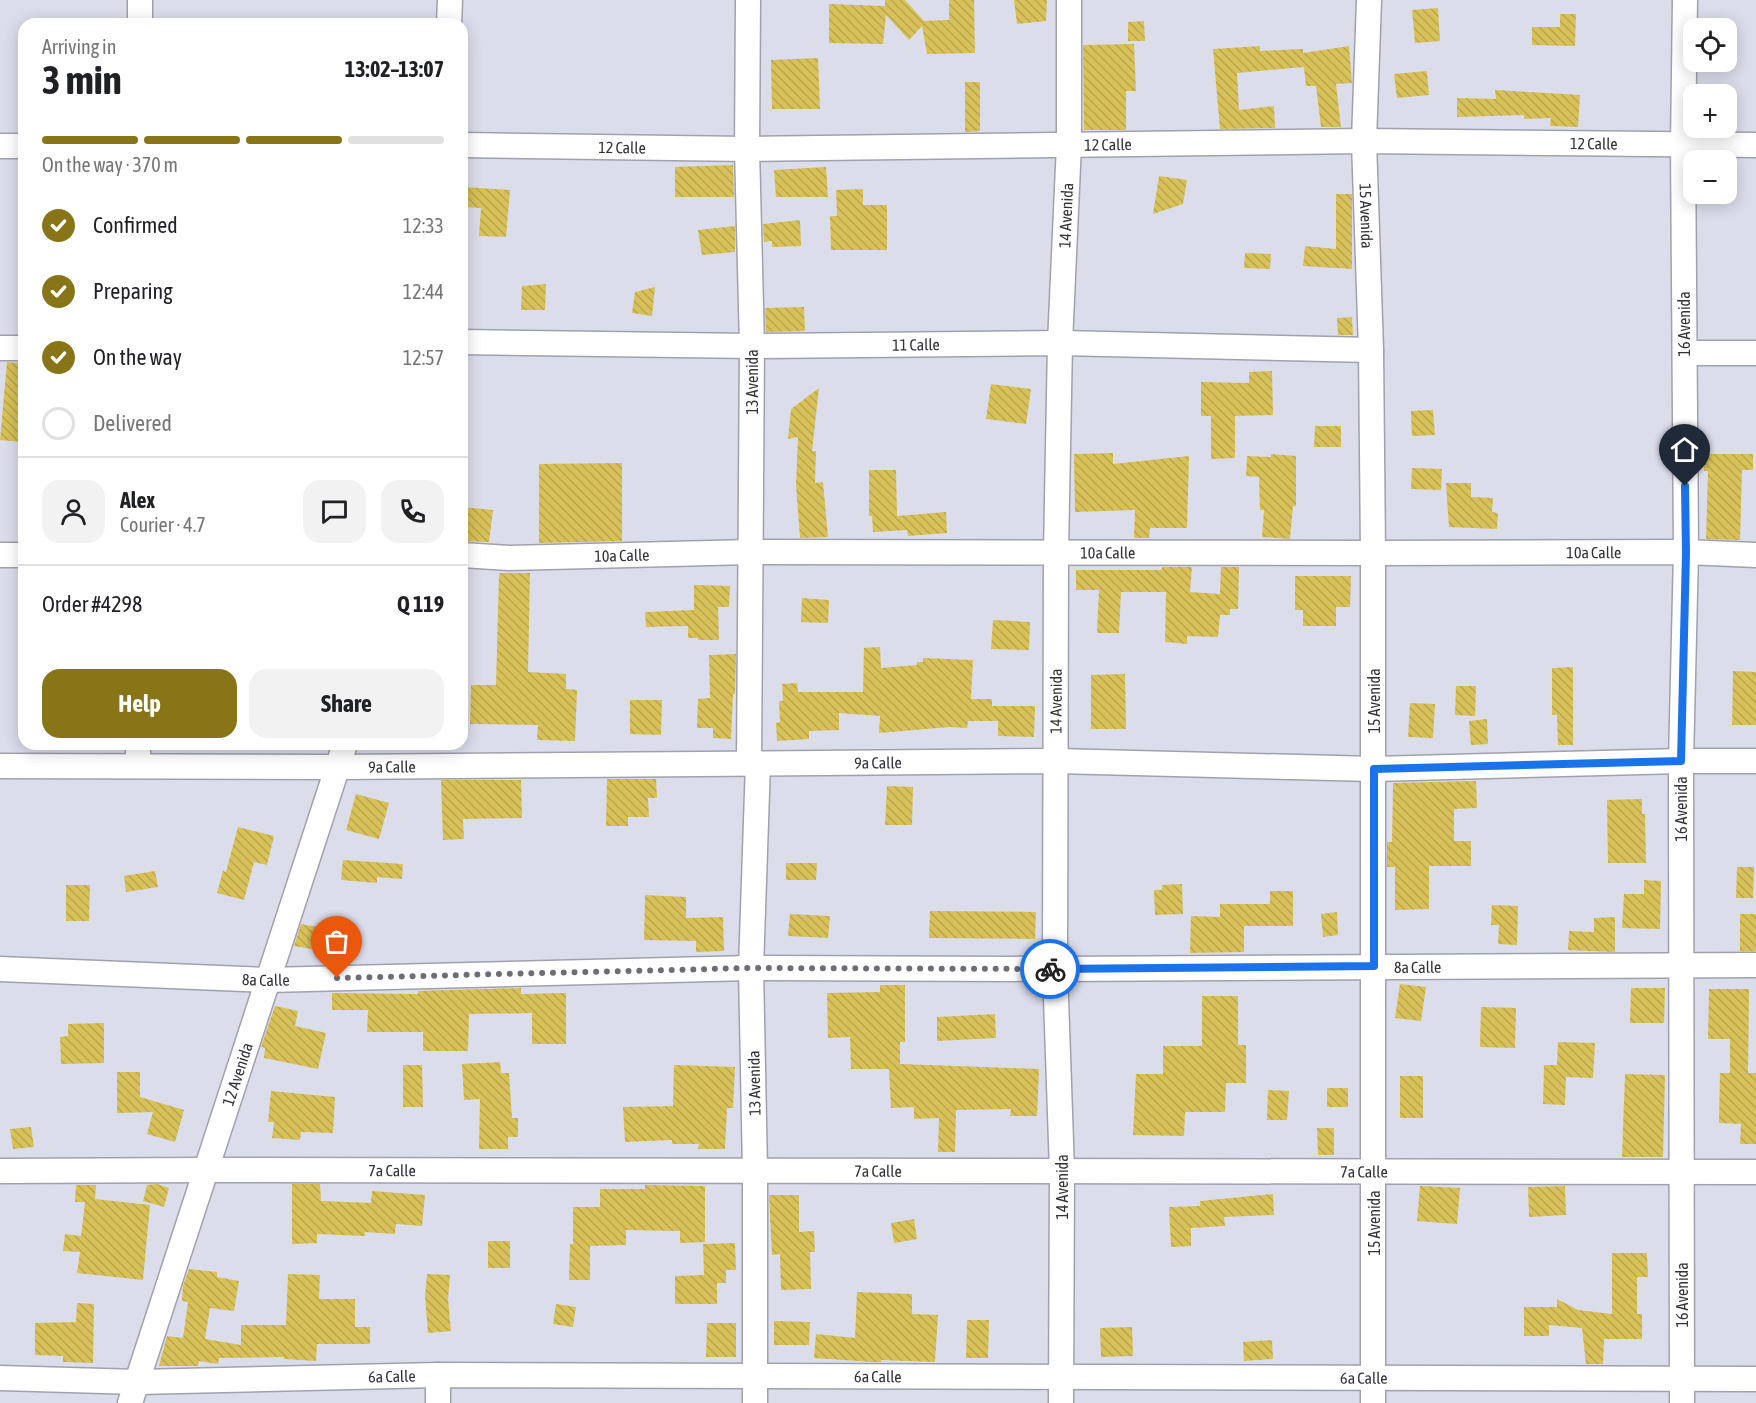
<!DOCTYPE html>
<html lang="en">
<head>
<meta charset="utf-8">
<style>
	body { margin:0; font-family:"Asap Condensed",sans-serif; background:#f2f2f2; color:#202124; height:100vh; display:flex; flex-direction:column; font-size:22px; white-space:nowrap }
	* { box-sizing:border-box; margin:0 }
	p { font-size:20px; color:#757577 }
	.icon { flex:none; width:33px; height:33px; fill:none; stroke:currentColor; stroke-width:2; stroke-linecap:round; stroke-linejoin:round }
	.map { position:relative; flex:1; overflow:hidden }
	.side { position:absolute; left:18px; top:18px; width:450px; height:732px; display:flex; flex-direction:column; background:#fff; border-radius:18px; box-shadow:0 3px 15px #0003 }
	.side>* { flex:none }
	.controls { position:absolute; left:1683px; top:18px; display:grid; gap:12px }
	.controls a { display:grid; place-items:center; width:54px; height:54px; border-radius:12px; background:#fff; box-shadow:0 3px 15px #0003; font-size:30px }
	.pin { position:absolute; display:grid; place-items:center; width:51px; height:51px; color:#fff; margin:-62px -26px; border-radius:50% 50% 50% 0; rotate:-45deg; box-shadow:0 0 6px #0007 }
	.pin .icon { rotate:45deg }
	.courier { position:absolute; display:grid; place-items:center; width:60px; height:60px; margin:-30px; border:4px solid #1a73e8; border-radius:50%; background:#fff; color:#222; box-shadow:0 2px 8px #0007 }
	.headline em { font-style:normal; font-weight:700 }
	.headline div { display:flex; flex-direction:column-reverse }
	.headline { display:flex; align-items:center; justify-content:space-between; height:102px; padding:0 24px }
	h1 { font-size:39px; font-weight:700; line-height:45px }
	.bar { display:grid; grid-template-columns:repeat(4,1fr); gap:9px 6px; align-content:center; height:72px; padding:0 24px }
	.bar i { height:8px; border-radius:4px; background:#e0e0e0 }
	.bar .current { background:#887518 }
	.bar p { grid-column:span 4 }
	.line { display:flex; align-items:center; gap:15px; padding:0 24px; border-top:2px solid #e0e0e0 }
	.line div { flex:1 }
	.round { display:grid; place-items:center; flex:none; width:63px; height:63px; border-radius:18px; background:#f2f2f2 }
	ol { padding:0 24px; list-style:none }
	li { display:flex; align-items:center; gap:18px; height:66px }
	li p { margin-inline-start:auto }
	li .icon { padding:6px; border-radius:50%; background:#887518; color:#fff; stroke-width:4 }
	li:last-child { color:#757577 }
	li i { width:33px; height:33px; border:3px solid #e0e0e0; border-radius:50% }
	.action { display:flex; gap:12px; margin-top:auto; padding:12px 24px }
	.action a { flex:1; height:69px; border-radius:18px; background:#887518; color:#fff; font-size:24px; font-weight:700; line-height:69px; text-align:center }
	.action a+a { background:#f2f2f2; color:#202124 }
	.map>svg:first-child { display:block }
	.building { fill:url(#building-back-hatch) }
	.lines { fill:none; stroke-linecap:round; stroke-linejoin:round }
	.minor-casing { stroke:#a0a1ae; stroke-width:27 }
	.minor { stroke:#fff; stroke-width:24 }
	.done { stroke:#6d6d75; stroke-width:6; stroke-dasharray:0 10.8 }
	.route { stroke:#1a73e8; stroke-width:8 }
	.labels { text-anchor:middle; stroke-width:5; stroke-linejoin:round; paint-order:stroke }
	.street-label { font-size:16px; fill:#313136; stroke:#fff }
</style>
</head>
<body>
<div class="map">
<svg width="1756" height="1403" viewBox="0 0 1756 1403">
	<defs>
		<pattern id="building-back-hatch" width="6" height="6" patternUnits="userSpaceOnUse" patternTransform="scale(1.5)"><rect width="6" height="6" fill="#d8c159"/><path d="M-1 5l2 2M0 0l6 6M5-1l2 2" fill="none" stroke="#baa64e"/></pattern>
	</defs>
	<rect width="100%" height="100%" fill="#dcddeb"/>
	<g class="building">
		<polygon points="885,0 905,0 924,21 949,20 949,0 974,0 975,53 927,54 922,26 909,40 886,15 883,44 829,43 829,4 885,6"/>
		<polygon points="1014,0 1047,0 1046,21 1017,24"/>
		<polygon points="1438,8 1440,41 1415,43 1412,10"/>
		<polygon points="1560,14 1576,14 1575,46 1532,45 1532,27 1560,27"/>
		<polygon points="1144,21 1145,41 1128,41 1128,22"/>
		<polygon points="1134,44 1136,91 1126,91 1126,130 1084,130 1083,45"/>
		<polygon points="1260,46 1260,51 1303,49 1303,53 1349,46 1352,83 1336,84 1341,127 1321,127 1316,86 1306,86 1304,67 1237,73 1239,110 1274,106 1275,128 1220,129 1213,49"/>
		<polygon points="818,58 820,109 772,109 771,60"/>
		<polygon points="1427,71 1429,95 1397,98 1394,74"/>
		<polygon points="965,82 980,82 980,131 965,132"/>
		<polygon points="1495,90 1580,95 1578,127 1550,126 1551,118 1524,119 1524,115 1457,117 1457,98 1496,99"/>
		<polygon points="733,165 734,197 675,197 675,167"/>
		<polygon points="826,167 828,197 776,197 774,170"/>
		<polygon points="1159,176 1187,180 1183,204 1153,214"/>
		<polygon points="465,187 510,190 506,237 479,236 481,208 464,207"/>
		<polygon points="863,189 863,205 887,205 887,250 831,250 830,216 837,216 836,190"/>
		<polygon points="1336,194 1352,194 1352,269 1303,266 1305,246 1336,249"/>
		<polygon points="800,220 801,246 772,247 772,241 764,242 763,224"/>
		<polygon points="735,226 735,252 702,255 698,230"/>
		<polygon points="1245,253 1271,254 1270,269 1244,268"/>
		<polygon points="546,284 545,310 521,310 522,286"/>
		<polygon points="655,287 652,316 632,313 635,292"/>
		<polygon points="804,307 805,331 766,332 765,308"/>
		<polygon points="1352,317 1353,335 1338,335 1337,318"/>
		<polygon points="7,362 24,364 24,414 21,442 0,440"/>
		<polygon points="1272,371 1273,415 1235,416 1235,458 1211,459 1211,416 1201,416 1201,382 1249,383 1249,372"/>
		<polygon points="991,384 1031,389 1026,424 986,419"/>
		<polygon points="819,388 812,451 816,451 815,483 823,482 828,537 800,538 796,485 798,437 788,439 791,409"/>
		<polygon points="1433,410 1435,435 1412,436 1411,411"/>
		<polygon points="1315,426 1341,426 1341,447 1314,447"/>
		<polygon points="1113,453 1113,464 1189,456 1187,528 1150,528 1149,538 1134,538 1135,510 1075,512 1074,454"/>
		<polygon points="1271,454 1296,456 1296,506 1293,506 1290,539 1262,537 1264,510 1260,510 1259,477 1246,476 1247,456 1271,457"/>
		<polygon points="1704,454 1753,454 1753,470 1742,470 1740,540 1706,539 1708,471 1704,471"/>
		<polygon points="622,463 622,541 539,543 539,464"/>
		<polygon points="1412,468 1442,469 1441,490 1411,489"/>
		<polygon points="869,470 896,470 897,516 946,512 947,533 908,536 907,530 873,532 872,516 869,516"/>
		<polygon points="1446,483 1471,483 1471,497 1493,498 1492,512 1498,513 1497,529 1449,527"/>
		<polygon points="462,507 493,510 489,542 462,541"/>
		<polygon points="1162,567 1192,567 1190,592 1220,594 1221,567 1239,567 1238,609 1230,609 1230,615 1220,615 1218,637 1187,636 1187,644 1165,642 1166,592 1121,592 1119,633 1097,633 1099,590 1076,590 1076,570 1162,570"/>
		<polygon points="499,573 530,573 528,672 566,674 566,689 577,690 575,741 537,740 538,725 470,724 471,685 496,685"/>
		<polygon points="1295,576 1351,576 1350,607 1336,607 1336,626 1303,626 1303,610 1295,610"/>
		<polygon points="694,585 730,586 729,607 718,607 719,640 698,640 698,638 688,638 688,626 646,627 645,612 694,610"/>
		<polygon points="802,598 829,600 828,623 801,622"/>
		<polygon points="993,620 1030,622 1029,650 991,649"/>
		<polygon points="880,647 881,668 917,665 917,662 923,662 923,658 973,660 971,699 992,699 992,706 1035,706 1034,737 998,736 998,721 968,721 967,728 950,727 879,733 880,716 839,713 839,730 809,731 809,739 777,741 776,723 780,722 779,701 783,701 782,684 797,683 798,692 863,692 864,648"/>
		<polygon points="736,654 735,694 733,694 731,739 713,738 713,728 697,728 698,699 710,698 709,655"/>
		<polygon points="1573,667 1573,745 1558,745 1557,715 1552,715 1552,668"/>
		<polygon points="1733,671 1756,672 1756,725 1732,725"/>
		<polygon points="1125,674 1126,729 1091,729 1091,675"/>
		<polygon points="1456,686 1476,686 1475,716 1455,715"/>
		<polygon points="630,700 662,700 661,735 630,734"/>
		<polygon points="1410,703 1435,704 1433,738 1408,737"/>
		<polygon points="1487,719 1488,744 1471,745 1469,721"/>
		<polygon points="607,779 656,779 657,798 648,798 649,817 628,817 628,826 606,826"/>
		<polygon points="441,780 521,780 522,818 463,819 464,839 443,840"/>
		<polygon points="1476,781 1477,808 1454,809 1454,841 1471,841 1471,866 1429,866 1429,909 1395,910 1395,867 1387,867 1387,842 1392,842 1393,783"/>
		<polygon points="887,786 913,787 912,825 885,825"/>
		<polygon points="356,794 389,803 379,839 346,830"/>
		<polygon points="1642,799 1642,814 1645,814 1646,863 1608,863 1607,800"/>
		<polygon points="238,827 274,836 267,865 254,862 244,900 217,893 223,871 226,872"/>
		<polygon points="343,860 403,864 402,879 377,877 377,883 341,880"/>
		<polygon points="786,863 817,863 816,880 786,880"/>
		<polygon points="1737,867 1754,867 1753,898 1736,898"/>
		<polygon points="155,871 158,887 126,892 124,876"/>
		<polygon points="1644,880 1661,881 1660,929 1622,928 1624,894 1644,894"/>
		<polygon points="1182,884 1183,914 1155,915 1154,890 1162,890 1162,885"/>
		<polygon points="66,885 90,885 89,921 66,921"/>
		<polygon points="1270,891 1293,891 1293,926 1244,926 1244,952 1190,953 1191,916 1220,917 1220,904 1270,904"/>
		<polygon points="645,895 686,897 686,918 723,917 724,951 696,952 696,941 644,940"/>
		<polygon points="1492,905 1518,906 1517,945 1498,944 1499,925 1491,925"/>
		<polygon points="930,911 1036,912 1035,939 929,938"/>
		<polygon points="1337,912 1338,935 1323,937 1321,914"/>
		<polygon points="790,914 830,916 828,938 788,936"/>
		<rect x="1740" y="914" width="16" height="37"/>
		<polygon points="1615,917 1615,952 1568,950 1569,931 1594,932 1594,918"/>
		<polygon points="301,924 350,933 346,955 294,946"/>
		<polygon points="1400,984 1426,987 1421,1021 1395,1018"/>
		<polygon points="880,985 905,985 905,1042 900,1042 900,1064 1039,1069 1037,1116 1010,1116 1011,1109 956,1110 955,1152 938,1152 939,1118 914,1119 914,1107 891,1108 889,1069 851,1069 850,1037 828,1038 827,993 880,992"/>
		<polygon points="521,988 521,994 566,993 566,1044 532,1044 532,1013 469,1014 468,1051 423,1051 423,1032 367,1032 368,1010 332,1010 332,993 418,994 418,991"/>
		<polygon points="1631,988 1665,988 1664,1023 1630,1023"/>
		<polygon points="1709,989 1749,989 1748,1073 1756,1073 1756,1144 1740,1144 1741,1124 1719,1123 1720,1073 1730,1073 1730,1039 1708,1039"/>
		<polygon points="1202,996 1238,996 1238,1045 1246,1045 1246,1083 1226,1083 1225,1112 1185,1112 1184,1136 1133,1135 1136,1074 1163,1074 1163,1046 1202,1046"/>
		<polygon points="275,1006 298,1011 295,1026 326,1033 318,1069 264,1058 265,1048 261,1047"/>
		<polygon points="1481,1007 1516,1008 1515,1048 1480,1047"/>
		<polygon points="995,1014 996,1038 937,1041 937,1017"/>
		<polygon points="104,1023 104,1063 61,1064 60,1037 68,1036 68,1024"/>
		<polygon points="1558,1042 1595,1043 1593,1078 1566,1077 1565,1105 1543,1104 1544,1065 1557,1065"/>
		<polygon points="500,1062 501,1073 509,1073 512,1118 518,1118 518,1137 508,1137 508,1149 479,1149 480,1099 464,1100 462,1064"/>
		<polygon points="403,1065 422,1065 423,1107 403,1107"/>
		<polygon points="674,1065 735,1067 733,1108 727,1108 725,1149 698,1149 699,1144 672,1144 672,1140 625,1142 623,1107 673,1106"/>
		<polygon points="117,1072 140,1072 140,1097 184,1110 175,1142 147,1134 153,1112 117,1113"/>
		<polygon points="1625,1074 1665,1075 1663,1157 1622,1157"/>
		<rect x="1400" y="1076" width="23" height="42"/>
		<rect x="1327" y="1088" width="21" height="19"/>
		<polygon points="1268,1090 1289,1091 1287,1120 1267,1120"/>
		<polygon points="271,1091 335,1097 333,1133 301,1132 300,1140 272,1138 274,1122 268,1122"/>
		<polygon points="31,1127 34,1147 13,1149 10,1129"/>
		<polygon points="1317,1128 1334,1128 1334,1155 1318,1155"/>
		<polygon points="157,1184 169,1188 164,1207 143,1201 147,1185"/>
		<polygon points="292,1184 320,1184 321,1201 371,1203 372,1191 425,1195 422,1226 396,1224 395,1234 365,1232 365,1236 317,1234 317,1243 292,1244"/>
		<polygon points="76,1185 96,1185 95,1199 150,1205 143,1280 77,1273 80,1252 63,1251 65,1234 81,1236 85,1202 75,1202"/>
		<polygon points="645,1185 705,1186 705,1242 680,1243 680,1231 626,1230 626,1245 590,1246 590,1280 569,1280 570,1244 573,1244 573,1207 600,1207 600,1189 645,1189"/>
		<polygon points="1420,1186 1460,1188 1457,1224 1417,1221"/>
		<polygon points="1565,1186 1566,1215 1529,1217 1528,1187"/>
		<polygon points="1273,1194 1274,1215 1224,1217 1225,1226 1191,1228 1191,1246 1171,1247 1169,1207 1200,1206 1200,1201"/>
		<polygon points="769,1195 799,1195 799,1232 814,1231 815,1252 810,1252 811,1289 781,1290 780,1254 772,1255"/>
		<polygon points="914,1219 917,1239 894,1243 891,1223"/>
		<rect x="488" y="1241" width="22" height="27"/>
		<polygon points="735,1243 736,1270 726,1270 726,1283 717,1283 717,1304 675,1304 675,1276 704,1275 703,1244"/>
		<polygon points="1612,1253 1647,1253 1648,1277 1637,1277 1637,1314 1642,1314 1642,1339 1604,1339 1603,1364 1586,1364 1582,1328 1549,1325 1549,1336 1524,1336 1524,1307 1557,1307 1557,1299 1578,1310 1612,1314"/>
		<polygon points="189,1269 217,1272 217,1277 239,1281 234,1311 210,1308 205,1339 241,1345 241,1325 286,1325 288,1274 320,1275 319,1299 355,1299 355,1327 370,1327 370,1344 317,1344 316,1361 284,1359 284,1357 219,1358 218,1364 199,1361 198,1366 159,1366 167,1336 183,1338 188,1302 182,1301 183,1286"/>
		<polygon points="427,1274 450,1275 448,1299 451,1331 428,1333 425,1296"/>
		<polygon points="857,1292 912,1294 912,1314 938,1315 935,1362 881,1360 881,1362 873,1362 814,1358 816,1334 855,1338"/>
		<polygon points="77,1303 94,1304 93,1363 63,1362 63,1356 35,1355 35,1323 76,1322"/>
		<polygon points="556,1304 576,1307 573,1327 553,1324"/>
		<polygon points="967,1320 989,1320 988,1358 966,1358"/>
		<polygon points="774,1321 810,1322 809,1345 774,1345"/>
		<polygon points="707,1323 736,1323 736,1357 706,1357"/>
		<polygon points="1132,1327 1133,1356 1101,1357 1100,1328"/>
		<polygon points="1272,1340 1273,1359 1244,1361 1243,1342"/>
	</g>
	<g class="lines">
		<defs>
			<g id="minor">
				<polyline points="748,0 747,149 752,346 749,764"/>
				<path id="s1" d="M1369 0 1364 141 1371 350 1373 553V1403"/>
				<polyline points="140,24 140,0"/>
				<polyline points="449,24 450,0"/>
				<path id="s2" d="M462 145 747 149 1364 141 1756 145"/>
				<polyline points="0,146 24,146"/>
				<path id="s3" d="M462 342 752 346 1060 343 1371 350"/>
				<polyline points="0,348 24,348"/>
				<polyline points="1685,353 1756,353"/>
				<polyline points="0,555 24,555"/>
				<path id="s4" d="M462 555 509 558 751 552 1373 553 1686 552 1756 555"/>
				<path id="s5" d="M0 766 339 767 1057 761 1374 769 1681 761H1756"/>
				<polyline points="138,766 138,744"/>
				<path id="s6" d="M0 969 268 980 751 968 1055 969 1756 965"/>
				<path id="s7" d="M0 1171 206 1170 1756 1172"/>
				<polyline points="438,1375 438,1403"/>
				<path id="s8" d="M0 1378 138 1382 438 1375 1756 1379"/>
				<path id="s9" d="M130 1403 345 744"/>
				<polyline points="755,1403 755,1171 751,968 758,763"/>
				<path id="s10" d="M1061 1403 1062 1171 1055 969 1056 552 1060 343 1069 144V0"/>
				<polyline points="1682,1403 1681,761 1686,552 1683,144 1685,0"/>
			</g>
		</defs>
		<use href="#minor" class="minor-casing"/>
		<use href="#minor" class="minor"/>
	</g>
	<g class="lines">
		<polyline class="done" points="337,978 751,968 1050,969"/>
		<polyline class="route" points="1050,969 1374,966 1374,769 1681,761 1686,552 1685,486"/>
	</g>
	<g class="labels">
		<g class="street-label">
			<text dy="6" stroke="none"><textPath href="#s2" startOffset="1132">12 Calle</textPath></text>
			<text dy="6" stroke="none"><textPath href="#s2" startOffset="646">12 Calle</textPath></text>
			<text dy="6" stroke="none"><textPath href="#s2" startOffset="160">12 Calle</textPath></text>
			<text dy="6" stroke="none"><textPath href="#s1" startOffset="216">15 Avenida</textPath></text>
			<text dy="6" stroke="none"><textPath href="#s10" startOffset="1188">14 Avenida</textPath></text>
			<text transform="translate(1684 324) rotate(-90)" y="6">16 Avenida</text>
			<text dy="6" stroke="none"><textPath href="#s3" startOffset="454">11 Calle</textPath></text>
			<text transform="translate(752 382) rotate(-90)" y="6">13 Avenida</text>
			<text dy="6" stroke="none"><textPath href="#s4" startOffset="1132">10a Calle</textPath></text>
			<text dy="6" stroke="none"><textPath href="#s4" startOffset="646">10a Calle</textPath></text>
			<text dy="6" stroke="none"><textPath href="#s4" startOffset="160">10a Calle</textPath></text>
			<text dy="6" stroke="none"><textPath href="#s10" startOffset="702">14 Avenida</textPath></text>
			<text transform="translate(1374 701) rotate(-90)" y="6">15 Avenida</text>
			<text dy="6" stroke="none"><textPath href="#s5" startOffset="878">9a Calle</textPath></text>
			<text dy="6" stroke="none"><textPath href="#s5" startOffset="392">9a Calle</textPath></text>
			<text transform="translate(1681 809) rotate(-90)" y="6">16 Avenida</text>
			<text dy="6" stroke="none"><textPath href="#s6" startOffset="1418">8a Calle</textPath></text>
			<text dy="6" stroke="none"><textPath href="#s6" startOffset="266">8a Calle</textPath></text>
			<text dy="6" stroke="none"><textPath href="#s9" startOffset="346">12 Avenida</textPath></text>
			<text transform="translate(754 1083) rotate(-91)" y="6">13 Avenida</text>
			<text dy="6" stroke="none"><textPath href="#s7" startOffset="392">7a Calle</textPath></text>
			<text dy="6" stroke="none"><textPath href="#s7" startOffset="878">7a Calle</textPath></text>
			<text dy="6" stroke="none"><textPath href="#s7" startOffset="1364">7a Calle</textPath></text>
			<text transform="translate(1062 1187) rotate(-90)" y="6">14 Avenida</text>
			<text transform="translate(1374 1223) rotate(-90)" y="6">15 Avenida</text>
			<text transform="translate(1682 1295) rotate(-90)" y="6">16 Avenida</text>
			<text dy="6" stroke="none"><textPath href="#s8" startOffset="392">6a Calle</textPath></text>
			<text dy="6" stroke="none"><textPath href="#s8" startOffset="878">6a Calle</textPath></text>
			<text dy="6" stroke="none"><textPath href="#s8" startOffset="1364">6a Calle</textPath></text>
		</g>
	</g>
</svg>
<div class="controls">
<a><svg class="icon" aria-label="locate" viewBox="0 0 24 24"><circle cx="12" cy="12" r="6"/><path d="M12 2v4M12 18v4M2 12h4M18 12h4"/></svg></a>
<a>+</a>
<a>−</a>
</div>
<div class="pin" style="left:337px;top:978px;background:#ea580c"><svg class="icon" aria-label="bag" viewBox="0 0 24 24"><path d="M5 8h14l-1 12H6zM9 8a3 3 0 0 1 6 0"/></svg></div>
<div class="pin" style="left:1685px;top:486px;background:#1f2937"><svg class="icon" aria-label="home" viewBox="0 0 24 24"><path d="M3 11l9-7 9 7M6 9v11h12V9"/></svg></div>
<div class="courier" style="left:1050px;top:969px"><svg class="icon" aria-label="bike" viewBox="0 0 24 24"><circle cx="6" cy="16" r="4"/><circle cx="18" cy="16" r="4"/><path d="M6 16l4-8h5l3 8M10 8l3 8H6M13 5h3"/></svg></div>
<section class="side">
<div class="headline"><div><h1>3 min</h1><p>Arriving in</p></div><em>13:02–13:07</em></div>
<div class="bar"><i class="current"></i><i class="current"></i><i class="current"></i><i></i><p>On the way · 370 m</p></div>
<ol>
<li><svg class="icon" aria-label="check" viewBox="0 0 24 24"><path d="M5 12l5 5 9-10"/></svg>Confirmed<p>12:33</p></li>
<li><svg class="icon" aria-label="check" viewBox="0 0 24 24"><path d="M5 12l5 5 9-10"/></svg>Preparing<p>12:44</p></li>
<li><svg class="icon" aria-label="check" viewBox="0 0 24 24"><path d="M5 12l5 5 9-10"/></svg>On the way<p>12:57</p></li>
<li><i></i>Delivered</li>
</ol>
<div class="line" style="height:108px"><a class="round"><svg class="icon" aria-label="person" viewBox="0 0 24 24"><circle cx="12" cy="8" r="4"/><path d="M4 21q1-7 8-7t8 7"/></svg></a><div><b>Alex</b><p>Courier · 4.7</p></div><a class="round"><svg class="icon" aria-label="chat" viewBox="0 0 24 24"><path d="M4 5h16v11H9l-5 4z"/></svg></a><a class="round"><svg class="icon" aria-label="phone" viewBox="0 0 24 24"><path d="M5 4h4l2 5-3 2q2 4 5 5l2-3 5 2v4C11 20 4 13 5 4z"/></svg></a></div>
<div class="line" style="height:78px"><div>Order #4298</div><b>Q 119</b></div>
<div class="action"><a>Help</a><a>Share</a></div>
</section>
</div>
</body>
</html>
